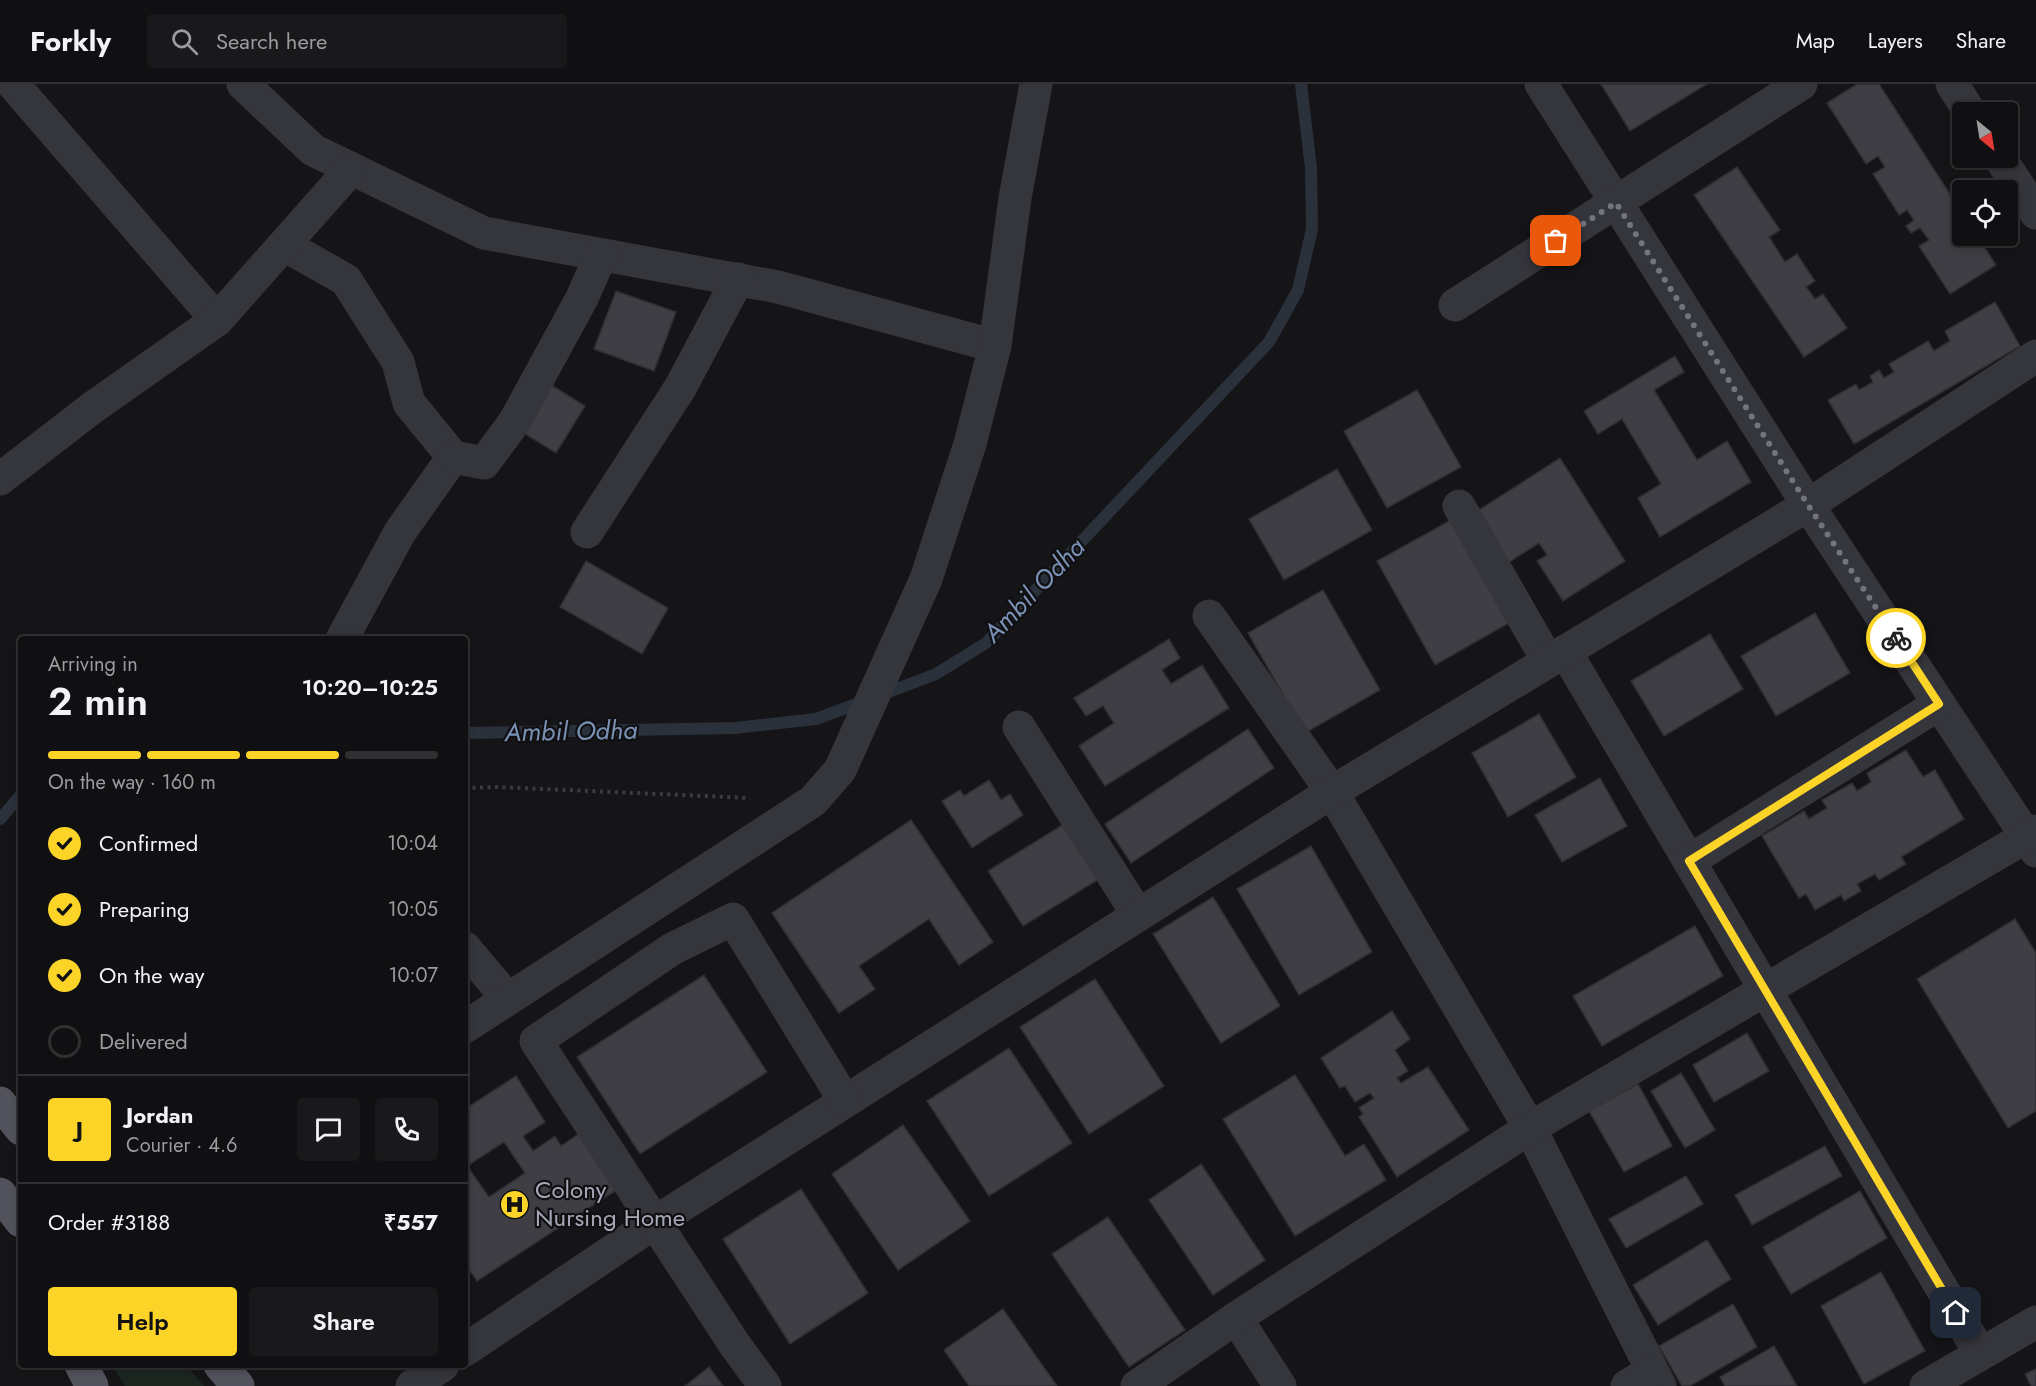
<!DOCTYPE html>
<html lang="en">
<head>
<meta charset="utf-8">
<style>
	body { margin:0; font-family:Jost,sans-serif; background:#19181a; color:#f1f3f6; height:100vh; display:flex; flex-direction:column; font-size:22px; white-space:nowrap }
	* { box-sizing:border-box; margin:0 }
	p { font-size:20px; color:#9c9c9f }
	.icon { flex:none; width:33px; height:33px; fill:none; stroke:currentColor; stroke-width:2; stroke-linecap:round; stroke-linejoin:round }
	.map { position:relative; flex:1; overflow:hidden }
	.side { position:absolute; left:18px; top:552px; width:450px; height:732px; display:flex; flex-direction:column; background:#100f11; border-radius:6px; box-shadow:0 3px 9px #0003,0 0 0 2px #302f31 }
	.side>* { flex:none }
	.needle { width:39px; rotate:150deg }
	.fabs { position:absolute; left:1952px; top:18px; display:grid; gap:12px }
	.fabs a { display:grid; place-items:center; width:66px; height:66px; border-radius:6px; background:#100f11; box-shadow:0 3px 9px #0003,0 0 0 2px #302f31; font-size:30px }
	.pin { position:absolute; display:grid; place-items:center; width:51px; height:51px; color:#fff; margin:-26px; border-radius:12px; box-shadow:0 3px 9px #0006 }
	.courier { position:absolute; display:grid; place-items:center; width:60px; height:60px; margin:-30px; border:4px solid #fcd428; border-radius:50%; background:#fff; color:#222; box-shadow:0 2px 8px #0007 }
	.overview em { font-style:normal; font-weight:600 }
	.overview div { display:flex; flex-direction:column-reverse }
	.overview { display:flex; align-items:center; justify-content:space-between; height:102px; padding:0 30px }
	h1 { font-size:39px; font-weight:600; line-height:45px }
	.bar { display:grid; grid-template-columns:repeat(4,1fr); gap:9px 6px; align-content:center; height:72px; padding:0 30px }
	.bar i { height:8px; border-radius:4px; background:#302f31 }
	.bar .on { background:#fcd428 }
	.bar p { grid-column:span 4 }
	.line { display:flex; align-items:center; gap:15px; padding:0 30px; border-top:2px solid #302f31 }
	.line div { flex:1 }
	.round { display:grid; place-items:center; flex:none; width:63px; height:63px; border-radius:6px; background:#19181a }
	ol { padding:0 30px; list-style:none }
	li { display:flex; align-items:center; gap:18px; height:66px }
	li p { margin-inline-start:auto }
	li .icon { padding:6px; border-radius:50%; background:#fcd428; color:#111; stroke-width:4 }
	li:last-child { color:#9c9c9f }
	li i { width:33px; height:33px; border:3px solid #302f31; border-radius:50% }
	.cta { display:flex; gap:12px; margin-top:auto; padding:12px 30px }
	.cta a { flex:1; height:69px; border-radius:6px; background:#fcd428; color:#111; font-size:24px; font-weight:600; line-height:69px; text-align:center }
	.cta a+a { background:#19181a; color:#f1f3f6 }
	header { display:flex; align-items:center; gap:36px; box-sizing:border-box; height:84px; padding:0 30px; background:#100f11; border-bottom:2px solid #302f31 }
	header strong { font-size:28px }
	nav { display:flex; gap:33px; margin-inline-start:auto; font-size:21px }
	.search { width:420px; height:54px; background:#19181a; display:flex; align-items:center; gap:15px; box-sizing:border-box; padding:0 21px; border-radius:6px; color:#9c9c9f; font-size:22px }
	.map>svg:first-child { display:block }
	.green { fill:#1c251f }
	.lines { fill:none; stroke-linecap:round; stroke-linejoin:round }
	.stream { stroke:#2a313b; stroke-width:12 }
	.building { fill:#3f3e44; stroke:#2f2e33; stroke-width:1.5; fill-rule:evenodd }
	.path { stroke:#3b3c43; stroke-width:4; stroke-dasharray:3 4.5; stroke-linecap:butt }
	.minor { stroke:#35353c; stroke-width:33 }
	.major { stroke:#51525b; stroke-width:33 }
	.done { stroke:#737480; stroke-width:6; stroke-dasharray:0 10.8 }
	.route { stroke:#fcd428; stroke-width:8 }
	.labels { text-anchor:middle; stroke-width:4.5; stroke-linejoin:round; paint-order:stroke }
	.poi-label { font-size:24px; fill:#a6a8b8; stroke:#101012; text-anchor:start }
	.water-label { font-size:26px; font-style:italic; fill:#7a91b5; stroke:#101012 }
</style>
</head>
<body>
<header>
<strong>Forkly</strong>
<div class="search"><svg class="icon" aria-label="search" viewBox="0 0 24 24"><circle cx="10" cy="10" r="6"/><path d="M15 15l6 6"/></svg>Search here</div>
<nav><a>Map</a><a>Layers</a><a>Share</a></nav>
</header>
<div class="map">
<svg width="2036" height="1302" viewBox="0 0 2036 1302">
	<rect width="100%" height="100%" fill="#151417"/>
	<polygon class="green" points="112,1281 186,1281 204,1302 125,1302"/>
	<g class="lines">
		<g class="stream">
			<polyline points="881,611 936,590 986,559 1269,258 1298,206 1312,145 1311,84 1301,0"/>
			<polyline points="465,649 735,644 816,635 865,617"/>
			<polyline points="0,735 21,711"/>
		</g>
	</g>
	<g class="building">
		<polygon points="1601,0 1707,0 1630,47"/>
		<polygon points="1857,0 1879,0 1962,129 1962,152 1977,152 1996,181 1950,210 1919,162 1929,156 1920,144 1911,149 1906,142 1914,136 1907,126 1899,131 1873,90 1885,83 1878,72 1866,80 1827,19"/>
		<polygon points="1737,83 1780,146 1769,153 1785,178 1797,170 1815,197 1806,203 1815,215 1823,210 1847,244 1804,273 1694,111"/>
		<polygon points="616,207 676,228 654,287 594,265"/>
		<polygon points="1995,218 2020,262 1854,360 1828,316 1856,300 1859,306 1873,298 1870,292 1879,286 1884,294 1894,288 1889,280 1928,257 1934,267 1950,257 1945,247"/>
		<polygon points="1675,272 1684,288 1654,306 1697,376 1727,357 1751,398 1660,453 1638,414 1661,400 1622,335 1598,350 1584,327"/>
		<polygon points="551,301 585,322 556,369 522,348"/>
		<polygon points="1417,306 1461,383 1387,424 1344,347"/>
		<polygon points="1560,374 1625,477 1563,517 1537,477 1547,471 1539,459 1508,479 1476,428"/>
		<polygon points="1337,385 1372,446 1284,496 1249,435"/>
		<polygon points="1451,436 1509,539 1435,581 1377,477"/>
		<polygon points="586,477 668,524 642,570 560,523"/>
		<polygon points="1323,506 1380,606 1305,649 1248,549"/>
		<polygon points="1815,529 1850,589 1776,632 1741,572"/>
		<polygon points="1710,550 1743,605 1664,652 1631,597"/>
		<polygon points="1169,555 1180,574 1162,586 1171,600 1202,581 1229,624 1105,702 1079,662 1114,639 1103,622 1086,632 1074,614"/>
		<polygon points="1539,630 1576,693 1508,733 1472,669"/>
		<polygon points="1248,645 1274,684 1131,779 1105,740"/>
		<polygon points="1906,666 1923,693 1935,686 1964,735 1901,773 1906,780 1879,796 1875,790 1857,800 1861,807 1844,817 1841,811 1815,826 1806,810 1799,814 1762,752 1804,727 1809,735 1827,724 1822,716 1852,699 1857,707 1871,698 1867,689"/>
		<polygon points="1600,694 1627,742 1562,778 1535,731"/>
		<polygon points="989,696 1001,716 1010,710 1023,731 972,764 942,717 960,706 964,712"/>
		<polygon points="911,736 993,858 959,881 929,835 859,882 875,905 839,929 772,829"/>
		<polygon points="1064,740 1099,795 1023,842 988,787"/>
		<polygon points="1311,762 1372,868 1299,911 1237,805"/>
		<polygon points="1213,813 1280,922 1221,959 1153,850"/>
		<polygon points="2015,835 2036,869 2036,1027 2008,1044 1917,895"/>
		<polygon points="1695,842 1723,892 1602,962 1573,912"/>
		<polygon points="704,891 767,988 640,1070 577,973"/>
		<polygon points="1095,895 1164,1002 1089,1050 1020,943"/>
		<polygon points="1392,927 1410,955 1395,966 1408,987 1397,994 1401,999 1428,983 1469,1046 1397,1093 1359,1033 1363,1030 1359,1024 1374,1014 1370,1009 1355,1018 1345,1002 1340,1004 1321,974"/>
		<polygon points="1747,949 1769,987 1714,1018 1693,981"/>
		<polygon points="1009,964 1072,1059 989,1112 927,1017"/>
		<polygon points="1681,989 1715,1046 1685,1064 1651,1007"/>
		<polygon points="1295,991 1345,1072 1364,1060 1386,1096 1295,1152 1223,1035"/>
		<path d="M516 992 545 1038 523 1052 533 1067 555 1052 561 1062 580 1049 618 1105 477 1197 465 1180V1025ZM504 1058 525 1089 489 1113 467 1082Z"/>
		<polygon points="1638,1000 1672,1062 1624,1088 1589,1027"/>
		<polygon points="903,1041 970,1137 898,1186 832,1090"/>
		<polygon points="1825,1062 1842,1092 1752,1141 1735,1111"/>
		<polygon points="1201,1080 1265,1176 1213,1211 1149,1116"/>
		<polygon points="1686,1092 1703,1120 1626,1164 1609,1135"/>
		<polygon points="801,1105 868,1209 790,1260 723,1155"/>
		<polygon points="1860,1107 1887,1154 1791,1210 1763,1163"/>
		<polygon points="1108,1133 1185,1246 1129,1283 1052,1170"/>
		<polygon points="1707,1156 1731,1195 1658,1241 1633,1201"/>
		<polygon points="1881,1188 1925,1267 1864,1300 1821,1222"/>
		<polygon points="1733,1220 1757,1263 1690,1302 1682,1302 1659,1262"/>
		<polygon points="1003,1225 1057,1302 969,1302 944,1266"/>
		<polygon points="1774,1262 1797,1302 1725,1302 1720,1293"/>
		<polygon points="709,1283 723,1302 685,1302"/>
		<polygon points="2036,1285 2036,1302 2031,1302 2025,1290"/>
	</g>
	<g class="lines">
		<polyline class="path" points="465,704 498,703 750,714"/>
		<g class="minor">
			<polyline points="13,0 217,236"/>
			<polyline points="243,0 313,66 484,149 778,203 995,262"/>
			<polyline points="1541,0 1808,421 2036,767"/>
			<polyline points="1952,0 1970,28"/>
			<polyline points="2000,74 2036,129"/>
			<polyline points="284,161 346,196 398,278 409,319 453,373 400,448 342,555"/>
			<polyline points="1455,221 1801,0"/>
			<polyline points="453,373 484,379 515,337 582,214 601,171"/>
			<polyline points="0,395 92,324 217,236 351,85"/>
			<polyline points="1459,422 1548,577"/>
			<polyline points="587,448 680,304 738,195"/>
			<polyline points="1209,532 1332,708 1530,1044 1660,1302"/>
			<polyline points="1565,567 1980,1269"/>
			<polyline points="1019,643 1138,831"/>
			<polyline points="1689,777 1939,620"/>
			<polyline points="465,864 507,914"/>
			<polyline points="465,943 813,717 840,686 926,495 970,360 995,262 1015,114 1036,0"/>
			<polyline points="1236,1234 1280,1302"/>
			<polyline points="465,1266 654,1139 1332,708 1808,421 2036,272"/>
			<polyline points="412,1302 443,1281"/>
			<polyline points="765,1302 735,1261 536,957 672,865 733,835 845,1017"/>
			<polyline points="1137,1302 1236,1234 1530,1044 2036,747"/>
			<polyline points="1627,1302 1652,1287"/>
			<polyline points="1926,1302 2036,1238"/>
		</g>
		<g class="major">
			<polyline points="0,1019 21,1045"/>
			<polyline points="0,1110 21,1137"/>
			<polyline points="81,1281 92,1302"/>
			<polyline points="220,1281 238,1302"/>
		</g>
	</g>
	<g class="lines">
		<polyline class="done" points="1556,157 1616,119 1808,421 1896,554"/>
		<polyline class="route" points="1896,554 1939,620 1689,777 1956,1229"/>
	</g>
	<defs>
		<symbol id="hospital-disc" viewBox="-11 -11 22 22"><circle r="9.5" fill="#fcd428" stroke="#101012"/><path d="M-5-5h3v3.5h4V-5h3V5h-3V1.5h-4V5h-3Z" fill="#111"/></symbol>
	</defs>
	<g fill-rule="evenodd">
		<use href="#hospital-disc" x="498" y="1104" width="33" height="33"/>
	</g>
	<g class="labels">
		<g class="poi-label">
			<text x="535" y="1114">Colony<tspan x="535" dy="28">Nursing Home</tspan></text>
		</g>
		<g class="water-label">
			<text transform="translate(1034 506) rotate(-46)" y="9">Ambil Odha</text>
			<text transform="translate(571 647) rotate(-1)" y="9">Ambil Odha</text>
		</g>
	</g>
</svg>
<div class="fabs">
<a><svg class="needle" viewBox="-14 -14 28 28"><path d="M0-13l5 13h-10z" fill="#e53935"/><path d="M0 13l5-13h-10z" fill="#9c9c9f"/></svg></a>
<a><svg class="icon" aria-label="locate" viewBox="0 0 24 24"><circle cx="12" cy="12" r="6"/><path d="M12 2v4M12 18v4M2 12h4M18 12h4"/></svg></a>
</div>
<div class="pin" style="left:1556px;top:157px;background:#ea580c"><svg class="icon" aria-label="bag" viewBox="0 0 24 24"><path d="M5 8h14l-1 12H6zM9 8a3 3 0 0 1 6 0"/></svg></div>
<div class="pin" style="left:1956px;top:1229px;background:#1f2937"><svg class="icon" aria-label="home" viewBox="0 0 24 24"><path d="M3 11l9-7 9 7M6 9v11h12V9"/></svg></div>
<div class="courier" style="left:1896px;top:554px"><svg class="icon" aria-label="bike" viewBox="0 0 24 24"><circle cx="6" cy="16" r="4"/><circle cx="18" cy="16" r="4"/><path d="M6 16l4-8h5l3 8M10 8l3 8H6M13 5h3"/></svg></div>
<section class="side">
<div class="overview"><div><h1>2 min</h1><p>Arriving in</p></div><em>10:20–10:25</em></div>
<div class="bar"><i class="on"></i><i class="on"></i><i class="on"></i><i></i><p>On the way · 160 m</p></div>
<ol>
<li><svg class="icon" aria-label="check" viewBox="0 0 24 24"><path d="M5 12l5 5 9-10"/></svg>Confirmed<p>10:04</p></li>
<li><svg class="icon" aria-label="check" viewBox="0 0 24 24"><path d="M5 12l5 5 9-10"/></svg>Preparing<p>10:05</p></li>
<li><svg class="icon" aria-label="check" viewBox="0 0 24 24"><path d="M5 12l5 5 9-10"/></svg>On the way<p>10:07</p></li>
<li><i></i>Delivered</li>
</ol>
<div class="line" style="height:108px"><b class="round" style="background:#fcd428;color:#111">J</b><div><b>Jordan</b><p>Courier · 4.6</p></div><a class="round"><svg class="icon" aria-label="chat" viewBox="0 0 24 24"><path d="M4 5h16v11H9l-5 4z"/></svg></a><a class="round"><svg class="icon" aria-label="phone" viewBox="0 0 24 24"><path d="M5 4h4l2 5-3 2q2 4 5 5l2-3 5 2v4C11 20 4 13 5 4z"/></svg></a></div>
<div class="line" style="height:78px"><div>Order #3188</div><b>₹557</b></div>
<div class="cta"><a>Help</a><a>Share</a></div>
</section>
</div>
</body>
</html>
